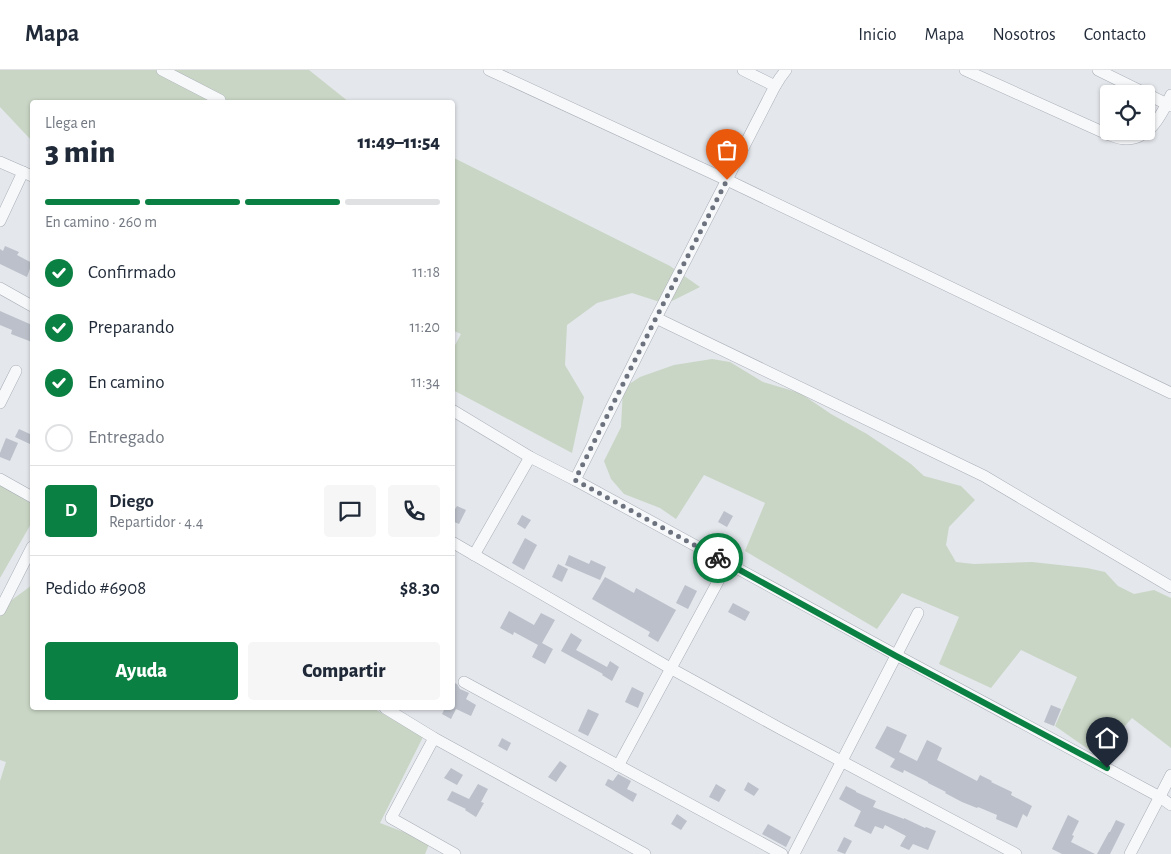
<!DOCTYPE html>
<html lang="es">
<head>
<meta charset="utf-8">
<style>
	body { margin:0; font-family:"Alegreya Sans",sans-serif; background:#f6f6f7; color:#1f2937; height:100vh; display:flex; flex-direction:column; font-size:19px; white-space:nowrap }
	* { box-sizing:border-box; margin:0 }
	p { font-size:16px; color:#747a83 }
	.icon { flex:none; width:28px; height:28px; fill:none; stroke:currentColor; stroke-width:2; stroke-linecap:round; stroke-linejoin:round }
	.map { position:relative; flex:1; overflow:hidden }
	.sheet { position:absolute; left:30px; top:30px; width:425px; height:610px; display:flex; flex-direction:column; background:#fff; border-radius:5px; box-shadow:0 1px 4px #0004 }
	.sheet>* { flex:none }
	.tools { position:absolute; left:1100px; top:15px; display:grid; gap:10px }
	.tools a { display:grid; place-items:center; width:55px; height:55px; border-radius:5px; background:#fff; box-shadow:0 1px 4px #0004; font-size:25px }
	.pin { position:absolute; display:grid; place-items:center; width:42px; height:42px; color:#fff; margin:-51px -21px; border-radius:50% 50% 50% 0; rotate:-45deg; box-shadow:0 0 5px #0007 }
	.pin .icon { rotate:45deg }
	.courier { position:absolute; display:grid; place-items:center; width:50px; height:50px; margin:-25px; border:4px solid #0b8043; border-radius:50%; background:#fff; color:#222; box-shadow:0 1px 6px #0007 }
	.overview em { font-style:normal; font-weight:800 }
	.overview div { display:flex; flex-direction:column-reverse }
	.overview { display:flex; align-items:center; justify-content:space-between; height:85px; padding:0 15px }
	h1 { font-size:32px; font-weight:800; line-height:38px }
	.bar { display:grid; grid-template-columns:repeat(4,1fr); gap:8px 5px; align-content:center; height:60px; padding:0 15px }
	.bar i { height:6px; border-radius:4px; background:#e0e1e3 }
	.bar .current { background:#0b8043 }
	.bar p { grid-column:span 4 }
	.line { display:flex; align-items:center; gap:12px; padding:0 15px; border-top:1px solid #e0e1e3 }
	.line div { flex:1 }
	.round { display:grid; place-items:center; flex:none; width:52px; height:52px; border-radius:5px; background:#f6f6f7 }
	ol { padding:0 15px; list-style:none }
	li { display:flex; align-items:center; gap:15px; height:55px }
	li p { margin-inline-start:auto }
	li .icon { padding:5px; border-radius:50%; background:#0b8043; color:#fff; stroke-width:4 }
	li:last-child { color:#747a83 }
	li i { width:28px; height:28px; border:2px solid #e0e1e3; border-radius:50% }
	.cta { display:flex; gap:10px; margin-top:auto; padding:10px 15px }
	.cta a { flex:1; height:58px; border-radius:5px; background:#0b8043; color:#fff; font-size:20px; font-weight:800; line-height:58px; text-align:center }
	.cta a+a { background:#f6f6f7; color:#1f2937 }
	header { display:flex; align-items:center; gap:30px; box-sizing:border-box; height:70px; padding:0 25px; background:#fff; border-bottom:1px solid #e0e1e3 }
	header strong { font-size:24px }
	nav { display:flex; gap:28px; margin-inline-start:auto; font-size:18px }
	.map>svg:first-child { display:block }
	.green { fill:#c9d6c5 }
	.building { fill:#bbc0ca }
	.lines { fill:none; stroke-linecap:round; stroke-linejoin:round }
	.minor-casing { stroke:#a9aeb7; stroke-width:12 }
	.minor { stroke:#f7f8fa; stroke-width:11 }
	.done { stroke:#6c737f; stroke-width:5; stroke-dasharray:0 9 }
	.route { stroke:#0b8043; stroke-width:6 }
</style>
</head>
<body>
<header>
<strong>Mapa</strong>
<nav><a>Inicio</a><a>Mapa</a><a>Nosotros</a><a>Contacto</a></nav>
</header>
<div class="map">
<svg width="1171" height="784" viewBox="0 0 1171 784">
	<rect width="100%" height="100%" fill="#e4e7ec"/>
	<g class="green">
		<polygon points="0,0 309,0 349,32 32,32 32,71 0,37"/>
		<polygon points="452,87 670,196 700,217 666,234 632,223 597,233 567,255 565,295 584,327 572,383 453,320 453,279 461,264 452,260"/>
		<polygon points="712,289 730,292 763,312 800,323 831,344 867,364 911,394 924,406 961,416 975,430 949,457 946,475 956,492 974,494 1032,492 1087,498 1105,502 1118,516 1134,524 1154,520 1171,528 1171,678 1132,648 1098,686 1055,656 1077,607 1021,580 991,618 939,594 959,547 902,523 877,559 745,481 765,433 704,405 676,449 660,438 624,424 611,409 604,391 621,357 623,318 640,307 674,295"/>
		<polygon points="0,415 32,432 32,452 0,508"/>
		<polygon points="32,515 32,638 373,638 423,667 380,753 430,772 425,784 0,784 0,711 6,692 0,690 0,541 5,535"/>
	</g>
	<g class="building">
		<polygon points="5,176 19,182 17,185 32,193 27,207 0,194 0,179 3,181"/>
		<polygon points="0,241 32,255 32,272 11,264 12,260 0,255"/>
		<polygon points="19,359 32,365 32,375 15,367"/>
		<polygon points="6,368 18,373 10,391 0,387 0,383"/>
		<polygon points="457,436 466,440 459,454 452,451 452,444"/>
		<polygon points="724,441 733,446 727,457 718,452"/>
		<polygon points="522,445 531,450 525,459 517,454"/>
		<polygon points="525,468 537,475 524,500 512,493"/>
		<polygon points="569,485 589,494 591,490 606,497 600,510 565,495"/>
		<polygon points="558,494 568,499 562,512 552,507"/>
		<polygon points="605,507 634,523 636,518 676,540 658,572 648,566 650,562 592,529"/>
		<polygon points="685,515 697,521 688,539 676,533"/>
		<polygon points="733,533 750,542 745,551 728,542"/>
		<polygon points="509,541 534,555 541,543 555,550 542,573 553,579 545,594 532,587 538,575 514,562 513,565 500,558"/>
		<polygon points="571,563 582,570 576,580 607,597 610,591 619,597 612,611 602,605 603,604 561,581"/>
		<polygon points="452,612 457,614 460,619 469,623 466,629 476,635 471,646 456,639 451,649 442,644 445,638 454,638 452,637"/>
		<polygon points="632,617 644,623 638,638 625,632"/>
		<polygon points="1051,635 1061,639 1054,656 1044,652"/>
		<polygon points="588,639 599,644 588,666 578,661"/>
		<polygon points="887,656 907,665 899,682 917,691 927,670 935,674 942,678 937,690 977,711 980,705 992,711 991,712 1012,722 1011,725 1032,736 1027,747 1023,744 1017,758 996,749 997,745 978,737 977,738 962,732 945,723 946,722 928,713 928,712 904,700 903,703 890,697 895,689 875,678"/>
		<polygon points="502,668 511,673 507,681 498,676"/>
		<polygon points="560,691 567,696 556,712 548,707"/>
		<polygon points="451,698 463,705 457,715 444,708"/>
		<polygon points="618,704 631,711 627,719 637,724 633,732 605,715 608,709 613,711"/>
		<polygon points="748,712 759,719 754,726 744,720"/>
		<polygon points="478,714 488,719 481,732 484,733 476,747 465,740 466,739 447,730 452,721 469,729"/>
		<polygon points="716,714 726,720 719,732 709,727"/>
		<polygon points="846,716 856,721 856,722 876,731 873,737 904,749 904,748 925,758 926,757 936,761 928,780 913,774 909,780 900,776 906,766 885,755 883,759 875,756 871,764 854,756 861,741 839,729"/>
		<polygon points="677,744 687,751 681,760 671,754"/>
		<polygon points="1068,745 1079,751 1072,765 1074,766 1071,772 1095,784 1062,784 1052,779"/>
		<polygon points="1116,750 1125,754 1110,784 1097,784 1109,762 1110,762"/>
		<polygon points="768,754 791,767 786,777 762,764"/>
		<polygon points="844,767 852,771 845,784 837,781"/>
	</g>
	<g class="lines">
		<defs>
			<g id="minor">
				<polyline points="162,0 220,30"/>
				<polyline points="489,0 727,110 1171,323"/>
				<polyline points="743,0 775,16"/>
				<path d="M965 0 1107 64C1113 66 1119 69 1126 69 1150 69 1162 44 1171 25"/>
				<polyline points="1098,0 1171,36"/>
				<polyline points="0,92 32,106"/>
				<polyline points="0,151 23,102"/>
				<polyline points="0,218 32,236"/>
				<polyline points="656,248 984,406 1171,517"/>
				<polyline points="0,333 16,301"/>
				<polyline points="452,340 530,387 575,410 896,585 1160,727 1171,735"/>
				<polyline points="0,409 32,427"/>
				<polyline points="575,410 656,248 775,16 780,8 786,0"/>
				<polyline points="452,472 670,598 781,659 1016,784"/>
				<polyline points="474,485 530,387"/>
				<polyline points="0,540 32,477"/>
				<polyline points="464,612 782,784"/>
				<polyline points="385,638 434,668 645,784"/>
				<polyline points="434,668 391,748 455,784"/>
				<polyline points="618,696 728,493"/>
				<polyline points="794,784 918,543"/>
				<polyline points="1130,784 1171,705"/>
			</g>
		</defs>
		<use href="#minor" class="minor-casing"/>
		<use href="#minor" class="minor"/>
	</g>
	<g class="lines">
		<polyline class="done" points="718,488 575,410 656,248 727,110"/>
		<polyline class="route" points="718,488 896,586 1107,698"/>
	</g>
</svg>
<div class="tools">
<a><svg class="icon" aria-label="locate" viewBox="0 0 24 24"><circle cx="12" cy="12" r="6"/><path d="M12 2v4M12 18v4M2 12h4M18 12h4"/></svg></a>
</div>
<div class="pin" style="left:727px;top:110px;background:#ea580c"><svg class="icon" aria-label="bag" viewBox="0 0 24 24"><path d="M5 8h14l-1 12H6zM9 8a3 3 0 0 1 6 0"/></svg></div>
<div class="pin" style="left:1107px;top:698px;background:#1f2937"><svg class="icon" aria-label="home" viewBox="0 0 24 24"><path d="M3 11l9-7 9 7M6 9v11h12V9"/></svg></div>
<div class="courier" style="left:718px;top:488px"><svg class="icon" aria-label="bike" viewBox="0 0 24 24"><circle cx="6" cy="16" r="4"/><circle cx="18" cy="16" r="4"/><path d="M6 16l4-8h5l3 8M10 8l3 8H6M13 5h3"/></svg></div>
<section class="sheet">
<div class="overview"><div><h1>3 min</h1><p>Llega en</p></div><em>11:49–11:54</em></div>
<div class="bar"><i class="current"></i><i class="current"></i><i class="current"></i><i></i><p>En camino · 260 m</p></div>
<ol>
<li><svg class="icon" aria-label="check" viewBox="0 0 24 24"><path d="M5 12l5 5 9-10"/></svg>Confirmado<p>11:18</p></li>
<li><svg class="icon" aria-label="check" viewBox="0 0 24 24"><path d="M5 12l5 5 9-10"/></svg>Preparando<p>11:20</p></li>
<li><svg class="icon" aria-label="check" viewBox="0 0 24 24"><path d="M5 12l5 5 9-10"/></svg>En camino<p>11:34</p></li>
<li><i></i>Entregado</li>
</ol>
<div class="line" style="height:90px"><b class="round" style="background:#0b8043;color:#fff">D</b><div><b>Diego</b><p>Repartidor · 4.4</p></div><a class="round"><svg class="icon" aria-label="chat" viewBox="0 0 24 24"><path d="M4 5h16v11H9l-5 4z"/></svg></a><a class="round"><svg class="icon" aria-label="phone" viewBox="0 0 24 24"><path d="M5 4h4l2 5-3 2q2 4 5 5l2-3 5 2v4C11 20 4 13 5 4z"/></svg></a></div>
<div class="line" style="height:65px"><div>Pedido #6908</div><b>$8.30</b></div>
<div class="cta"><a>Ayuda</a><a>Compartir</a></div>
</section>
</div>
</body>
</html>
